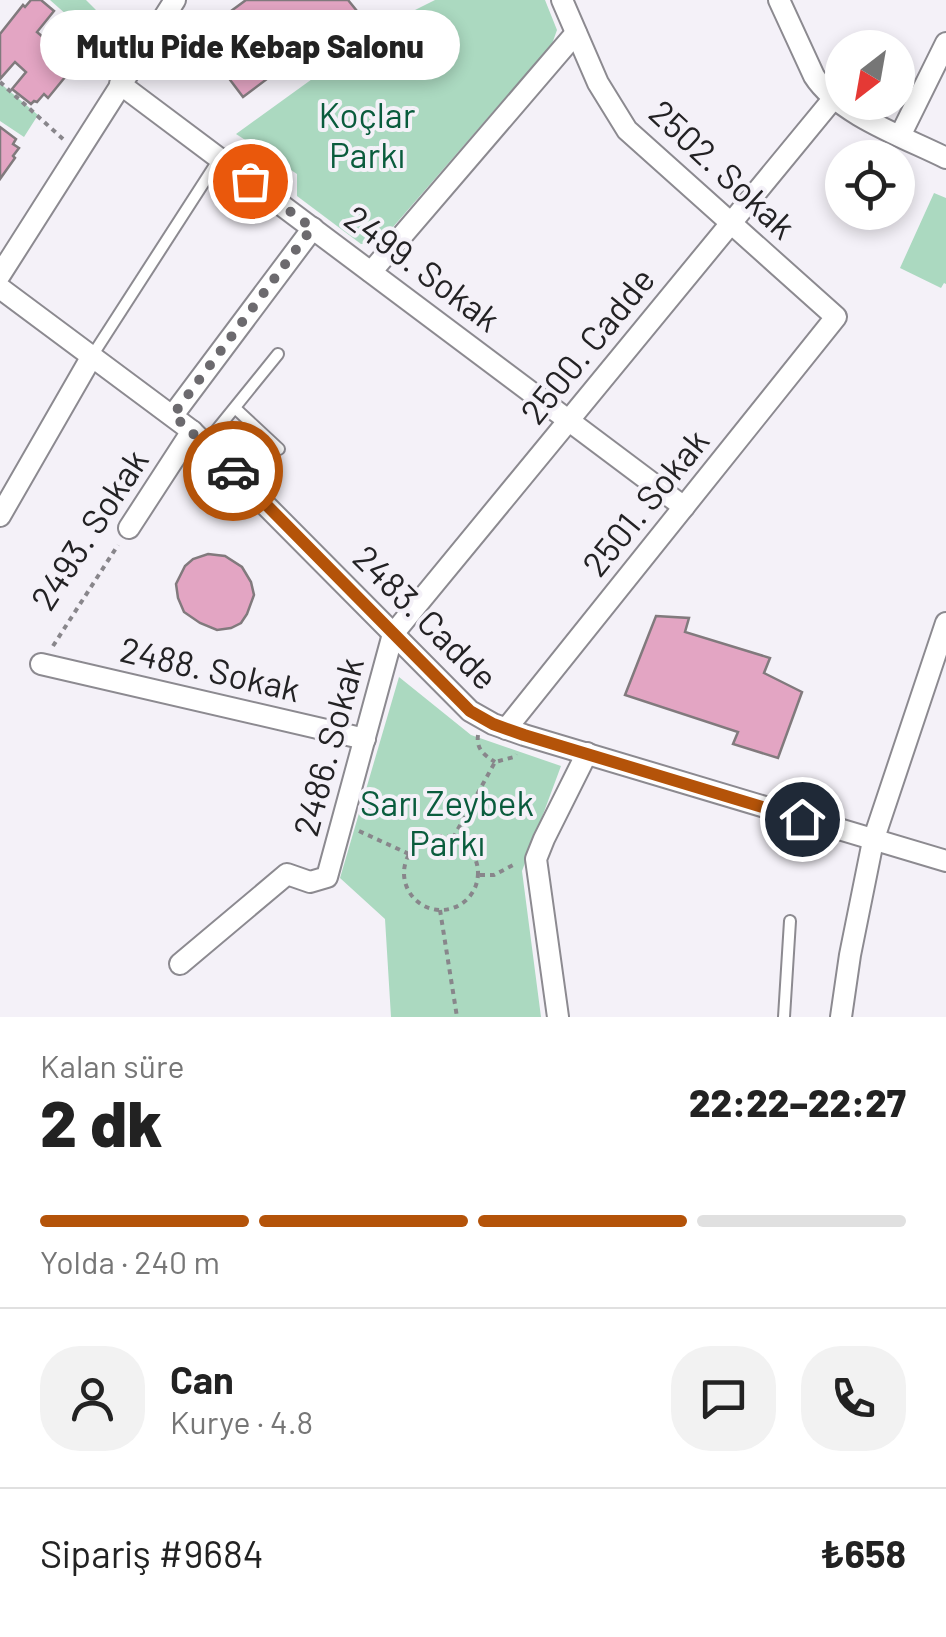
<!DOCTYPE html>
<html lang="tr">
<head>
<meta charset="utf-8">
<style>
	body { margin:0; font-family:Barlow,sans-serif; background:#f2f2f2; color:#222; height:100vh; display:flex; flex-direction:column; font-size:38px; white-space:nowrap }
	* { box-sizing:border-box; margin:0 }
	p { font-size:32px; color:#767676 }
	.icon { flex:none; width:55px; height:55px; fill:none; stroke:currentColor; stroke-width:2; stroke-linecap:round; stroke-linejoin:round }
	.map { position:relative; height:1017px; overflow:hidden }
	.panel { display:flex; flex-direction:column; background:#fff; flex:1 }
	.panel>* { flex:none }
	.needle { width:65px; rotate:211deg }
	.buttons { position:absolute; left:825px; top:30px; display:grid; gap:20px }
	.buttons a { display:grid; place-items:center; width:90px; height:90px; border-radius:50%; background:#fff; box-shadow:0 5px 15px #0003; font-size:50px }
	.pin { position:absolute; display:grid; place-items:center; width:85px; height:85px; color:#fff; margin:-42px; border:5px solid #fff; border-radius:50%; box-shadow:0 2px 10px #0007 }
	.courier { position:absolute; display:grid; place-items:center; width:100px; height:100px; margin:-50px; border:8px solid #b45309; border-radius:50%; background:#fff; color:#222; box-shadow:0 2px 12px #0007 }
	.bubble { position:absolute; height:70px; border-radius:35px; background:#fff; box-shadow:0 5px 15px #0003; font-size:32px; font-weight:800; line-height:70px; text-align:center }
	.headline em { font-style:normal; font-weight:800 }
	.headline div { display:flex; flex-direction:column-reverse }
	.headline { display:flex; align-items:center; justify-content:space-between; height:170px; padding:0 40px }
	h1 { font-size:65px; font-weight:800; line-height:75px }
	.bar { display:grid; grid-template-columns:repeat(4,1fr); gap:15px 10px; align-content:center; height:120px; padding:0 40px }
	.bar i { height:12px; border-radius:8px; background:#e0e0e0 }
	.bar .selected { background:#b45309 }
	.bar p { grid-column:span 4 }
	.line { display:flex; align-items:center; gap:25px; padding:0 40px; border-top:2px solid #e0e0e0 }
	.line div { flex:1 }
	.round { display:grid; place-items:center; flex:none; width:105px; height:105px; border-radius:40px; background:#f2f2f2 }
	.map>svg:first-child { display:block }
	.green { fill:#abd9c0 }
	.building { fill:#e3a5c3; stroke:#817a7d; stroke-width:2.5 }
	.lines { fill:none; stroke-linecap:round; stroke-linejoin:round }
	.lane-casing { stroke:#8c8a90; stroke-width:14 }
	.street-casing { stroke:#8c8a90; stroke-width:24 }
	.path { stroke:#88868b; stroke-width:4; stroke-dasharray:5 5; stroke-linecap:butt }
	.lane { stroke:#fff; stroke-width:10 }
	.street { stroke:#fff; stroke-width:20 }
	.done { stroke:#6c6a6e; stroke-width:10; stroke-dasharray:0 18 }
	.route { stroke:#b45309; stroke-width:12 }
	.labels { text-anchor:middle; stroke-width:8; stroke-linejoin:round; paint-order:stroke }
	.park-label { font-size:35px; fill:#0a5c3d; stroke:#f4f1f8 }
	.street-label { font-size:35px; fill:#232224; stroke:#f4f1f8 }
</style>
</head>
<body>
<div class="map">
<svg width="946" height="1017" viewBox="0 0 946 1017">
	<rect width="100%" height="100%" fill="#f4f1f8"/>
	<g class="green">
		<polygon points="50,0 86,0 106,20 94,39"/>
		<polygon points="435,0 545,0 557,30 552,44 380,242 361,244 297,196 297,174 236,134 391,22"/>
		<polygon points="0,83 38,115 24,137 0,121"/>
		<polygon points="934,193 946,198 946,284 944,283 941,288 900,268"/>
		<polygon points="399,677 471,735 561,766 522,871 541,1017 391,1017 385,919 340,878"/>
	</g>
	<g class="building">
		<polygon points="31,0 41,0 54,11 37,32 51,44 69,23 85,35 81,40 87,45 81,53 83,55 48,98 44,94 37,102 34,101 31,104 12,89 26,72 15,62 0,79 0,34 23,5 25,7"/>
		<polygon points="246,0 348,0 357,11 243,97 197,36"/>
		<polygon points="0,127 16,139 13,144 19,148 13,156 15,158 0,179"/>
		<polygon points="208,554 225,556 242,567 251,582 254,595 247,614 241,623 231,628 217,630 200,623 184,612 178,598 176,584 185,566 193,559"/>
		<polygon points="656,616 689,618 685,632 770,658 764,673 802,692 778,758 733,744 738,732 625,695"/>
	</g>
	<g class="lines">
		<defs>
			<g id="lane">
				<polyline points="92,356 219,159"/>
				<polyline points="235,408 279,449"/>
				<polyline points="206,443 278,354"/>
				<polyline points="784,1017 790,921"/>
			</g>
			<g id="street">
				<path d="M779 0 814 76C838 114 906 138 946 158"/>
				<polyline points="120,84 684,507"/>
				<polyline points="900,136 946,43"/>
				<polyline points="371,272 576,33"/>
				<polyline points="0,275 175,0"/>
				<polyline points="0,288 192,431 470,711 493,724 524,735 946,861"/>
				<polyline points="173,415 313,228"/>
				<polyline points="0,516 92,356"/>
				<polyline points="129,528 192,431"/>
				<polyline points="41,664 365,739"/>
				<polyline points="506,729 836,317 627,130 598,83 562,0"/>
				<polyline points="180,964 287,874 310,882 327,877 393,634 833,99"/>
				<polyline points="558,1017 536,859 544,839 587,753"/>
				<polyline points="841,1017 850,955 873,841 946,623"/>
			</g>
		</defs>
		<use href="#lane" class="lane-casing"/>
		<use href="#street" class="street-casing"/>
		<g class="path">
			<polyline points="0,82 63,139"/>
			<polyline points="53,646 118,545"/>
			<path d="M478 735C476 749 484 755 495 762"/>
			<polyline points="359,831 409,854"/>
			<circle cx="441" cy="873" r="37"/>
			<polyline points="453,838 495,762 514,757 516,754"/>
			<polyline points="480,875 494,875 517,863"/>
			<polyline points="440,910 457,1017"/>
		</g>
		<use href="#lane" class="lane"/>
		<use href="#street" class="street"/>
	</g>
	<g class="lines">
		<polyline class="done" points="233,471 173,415 312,228 250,181"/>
		<polyline class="route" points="233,471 470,711 493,724 524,735 802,819"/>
	</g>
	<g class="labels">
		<g class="park-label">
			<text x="367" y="128">Koçlar<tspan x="367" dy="40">Parkı</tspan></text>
			<text x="447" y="816">Sarı Zeybek<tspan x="447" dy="40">Parkı</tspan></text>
		</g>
		<g class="street-label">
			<text transform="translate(722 170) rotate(43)" y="12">2502. Sokak</text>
			<text transform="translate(422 269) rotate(37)" y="12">2499. Sokak</text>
			<text transform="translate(588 346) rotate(-51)" y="12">2500. Cadde</text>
			<text transform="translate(646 503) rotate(-51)" y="12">2501. Sokak</text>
			<text transform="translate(90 530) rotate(-57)" y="12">2493. Sokak</text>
			<text transform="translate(425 618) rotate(45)" y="12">2483. Cadde</text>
			<text transform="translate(210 670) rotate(13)" y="12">2488. Sokak</text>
			<text transform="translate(329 747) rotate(-75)" y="12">2486. Sokak</text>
		</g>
	</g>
</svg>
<div class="buttons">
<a><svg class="needle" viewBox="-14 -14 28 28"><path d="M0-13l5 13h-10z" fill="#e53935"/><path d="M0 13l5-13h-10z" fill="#767676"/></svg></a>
<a><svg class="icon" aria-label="locate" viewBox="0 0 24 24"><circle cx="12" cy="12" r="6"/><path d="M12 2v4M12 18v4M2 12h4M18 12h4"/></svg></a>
</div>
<div class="pin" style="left:250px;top:181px;background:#ea580c"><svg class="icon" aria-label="bag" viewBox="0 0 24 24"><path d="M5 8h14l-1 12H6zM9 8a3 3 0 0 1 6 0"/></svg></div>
<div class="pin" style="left:802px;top:819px;background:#1f2937"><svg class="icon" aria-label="home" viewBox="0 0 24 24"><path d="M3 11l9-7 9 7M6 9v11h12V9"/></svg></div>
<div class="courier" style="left:233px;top:471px"><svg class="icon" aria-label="car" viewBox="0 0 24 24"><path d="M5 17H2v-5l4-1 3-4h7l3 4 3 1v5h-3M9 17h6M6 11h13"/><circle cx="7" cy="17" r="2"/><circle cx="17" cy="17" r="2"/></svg></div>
<div class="bubble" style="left:40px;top:10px;width:420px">Mutlu Pide Kebap Salonu</div>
</div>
<section class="panel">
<div class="headline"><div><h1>2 dk</h1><p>Kalan süre</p></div><em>22:22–22:27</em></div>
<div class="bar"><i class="selected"></i><i class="selected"></i><i class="selected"></i><i></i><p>Yolda · 240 m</p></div>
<div class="line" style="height:180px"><a class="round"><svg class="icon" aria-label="person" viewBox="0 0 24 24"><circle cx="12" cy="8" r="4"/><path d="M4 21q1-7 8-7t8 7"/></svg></a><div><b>Can</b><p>Kurye · 4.8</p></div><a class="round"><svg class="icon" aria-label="chat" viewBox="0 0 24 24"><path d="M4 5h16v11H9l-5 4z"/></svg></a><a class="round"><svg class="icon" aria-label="phone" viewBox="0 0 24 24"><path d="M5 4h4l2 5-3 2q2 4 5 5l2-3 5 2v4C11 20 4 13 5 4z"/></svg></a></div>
<div class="line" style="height:130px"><div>Sipariş #9684</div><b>₺658</b></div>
</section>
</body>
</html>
